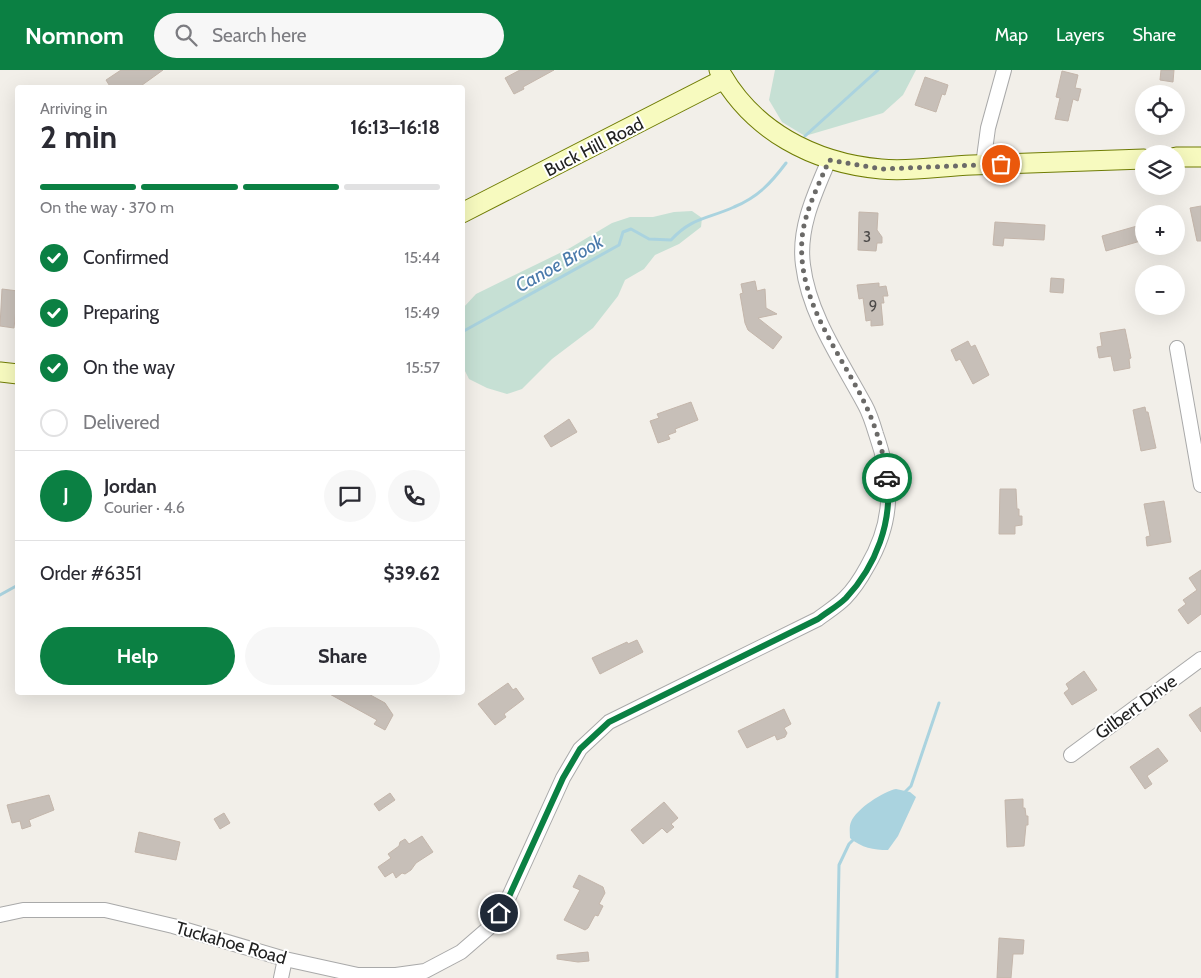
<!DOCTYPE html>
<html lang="en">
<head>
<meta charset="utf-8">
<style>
	body { margin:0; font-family:Cabin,sans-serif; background:#f7f7f7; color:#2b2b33; height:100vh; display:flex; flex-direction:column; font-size:19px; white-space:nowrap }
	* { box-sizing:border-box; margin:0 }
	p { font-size:16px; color:#7c7c81 }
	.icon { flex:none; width:28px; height:28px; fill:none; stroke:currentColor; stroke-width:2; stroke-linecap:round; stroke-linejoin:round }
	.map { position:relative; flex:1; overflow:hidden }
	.side { position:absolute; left:15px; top:15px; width:450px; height:610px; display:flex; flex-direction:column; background:#fff; border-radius:5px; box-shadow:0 5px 20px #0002 }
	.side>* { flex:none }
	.fabs { position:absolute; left:1135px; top:15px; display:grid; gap:10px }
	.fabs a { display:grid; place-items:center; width:50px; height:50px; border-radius:50%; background:#fff; box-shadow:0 5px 20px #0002; font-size:25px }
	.pin { position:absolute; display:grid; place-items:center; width:42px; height:42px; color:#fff; margin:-21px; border:2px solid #fff; border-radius:50%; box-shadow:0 1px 5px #0007 }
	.courier { position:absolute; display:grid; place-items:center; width:50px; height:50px; margin:-25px; border:4px solid #0b8043; border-radius:50%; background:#fff; color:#222; box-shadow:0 1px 6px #0007 }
	.head em { font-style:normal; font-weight:700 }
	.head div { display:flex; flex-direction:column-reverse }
	.head { display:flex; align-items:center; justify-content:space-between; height:85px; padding:0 25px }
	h1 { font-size:32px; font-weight:700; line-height:38px }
	.bar { display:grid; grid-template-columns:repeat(4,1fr); gap:8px 5px; align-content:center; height:60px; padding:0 25px }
	.bar i { height:6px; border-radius:4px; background:#e1e1e2 }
	.bar .on { background:#0b8043 }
	.bar p { grid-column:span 4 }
	.line { display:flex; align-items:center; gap:12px; padding:0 25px; border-top:1px solid #e1e1e2 }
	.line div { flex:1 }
	.round { display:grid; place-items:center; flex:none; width:52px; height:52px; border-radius:26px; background:#f7f7f7 }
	ol { padding:0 25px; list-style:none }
	li { display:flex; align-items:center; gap:15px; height:55px }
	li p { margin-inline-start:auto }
	li .icon { padding:5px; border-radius:50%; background:#0b8043; color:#fff; stroke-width:4 }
	li:last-child { color:#7c7c81 }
	li i { width:28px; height:28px; border:2px solid #e1e1e2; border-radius:50% }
	.cta { display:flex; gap:10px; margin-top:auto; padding:10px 25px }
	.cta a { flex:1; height:58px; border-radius:30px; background:#0b8043; color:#fff; font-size:20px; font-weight:700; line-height:58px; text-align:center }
	.cta a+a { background:#f7f7f7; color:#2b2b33 }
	header { display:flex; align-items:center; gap:30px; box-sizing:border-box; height:70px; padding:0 25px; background:#0b8043; color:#fff }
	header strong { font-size:24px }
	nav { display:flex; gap:28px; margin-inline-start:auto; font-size:18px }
	.search { width:350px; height:45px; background:#f7f7f7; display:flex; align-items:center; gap:12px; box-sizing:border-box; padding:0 18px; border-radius:28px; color:#7c7c81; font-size:19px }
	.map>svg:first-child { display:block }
	.wetland { fill:#c6e0d4 }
	.water { fill:#aad3df }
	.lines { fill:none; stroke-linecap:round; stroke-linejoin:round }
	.stream { stroke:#aad3df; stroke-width:3 }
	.building { fill:#c7bfb8; stroke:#c4b6ab }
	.street-casing { stroke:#a9a9a9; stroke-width:16 }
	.secondary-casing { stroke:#707d05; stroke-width:21 }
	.street { stroke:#fff; stroke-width:14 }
	.secondary { stroke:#f7fabf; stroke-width:19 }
	.done { stroke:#6b6a68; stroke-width:5; stroke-dasharray:0 9 }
	.route { stroke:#0b8043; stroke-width:6 }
	.labels { text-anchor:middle; stroke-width:4; stroke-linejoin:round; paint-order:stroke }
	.number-label { font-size:15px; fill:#4b4948 }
	.street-label { font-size:18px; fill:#222; stroke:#fff }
	.water-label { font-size:19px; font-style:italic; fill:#4a7aab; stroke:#fff }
</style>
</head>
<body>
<header>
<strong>Nomnom</strong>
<div class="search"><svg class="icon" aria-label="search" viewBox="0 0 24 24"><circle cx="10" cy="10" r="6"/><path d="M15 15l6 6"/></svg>Search here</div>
<nav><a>Map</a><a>Layers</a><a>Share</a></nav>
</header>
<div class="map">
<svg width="1201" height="908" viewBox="0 0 1201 908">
	<rect width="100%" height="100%" fill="#f2efe9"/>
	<g class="wetland">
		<polygon points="775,0 916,0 903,25 883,43 805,66 782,52 769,30"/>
		<polygon points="692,141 702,148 701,157 679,174 655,185 644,199 625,210 618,226 593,258 552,289 522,319 507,324 487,318 469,309 463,297 463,238 476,224 570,178 612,153 630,147 653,147 674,142"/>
	</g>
	<path class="water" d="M896 719 910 722 916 727 898 766 888 780C873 780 862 778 850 768 850 763 849 756 851 752 856 739 884 721 896 719Z"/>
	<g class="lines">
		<g class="stream">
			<polyline points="805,66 878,0"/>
			<path d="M462 262 619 175 623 162 631 159 649 169 671 170C692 147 708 149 734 137 758 127 771 113 786 93"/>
			<polyline points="0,525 18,515"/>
			<polyline points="905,722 911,716 939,633"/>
			<polyline points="837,908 839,795 849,774 854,769"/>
		</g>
	</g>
	<g class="building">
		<polygon points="121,0 163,0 138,18 111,18 106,10"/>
		<polygon points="520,0 554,0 523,17 524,19 514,24 505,8"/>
		<polygon points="1161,0 1174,0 1173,12 1160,10"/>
		<polygon points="1062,1 1078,5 1075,18 1081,19 1078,31 1073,29 1068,51 1055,49 1060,28 1056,27"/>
		<polygon points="925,7 948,15 945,25 942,24 936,42 915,35"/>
		<polygon points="1201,136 1201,171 1197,171 1190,138"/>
		<polygon points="859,142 878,143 877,160 882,167 882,173 877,173 876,181 858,180"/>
		<polygon points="995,152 1045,155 1044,170 1004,168 1003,176 993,175"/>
		<polygon points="1144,154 1144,170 1106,181 1102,166"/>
		<polygon points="1051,208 1064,209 1063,223 1050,222"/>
		<polygon points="755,211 757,221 765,219 766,238 777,244 758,248 782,267 773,279 748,260 745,253 740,224 743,223 741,214"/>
		<polygon points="879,213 879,217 886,216 888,226 883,226 884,233 881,233 883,255 871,256 871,250 866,251 863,228 859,229 857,215"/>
		<polygon points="2,219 18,221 14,258 0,256"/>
		<polygon points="1125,259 1131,288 1129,289 1130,298 1114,301 1111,286 1099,288 1097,277 1102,276 1100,263"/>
		<polygon points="968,271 971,277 975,275 989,305 973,314 960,289 956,291 951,280"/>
		<polygon points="691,332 698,350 675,359 676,362 668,365 670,369 658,373 650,351 659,348 657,344"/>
		<polygon points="1145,337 1146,342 1148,342 1156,378 1141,381 1133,340"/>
		<polygon points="569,349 577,362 551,377 544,366"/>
		<polygon points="1000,419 1016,419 1017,439 1019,439 1019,446 1022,446 1022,455 1015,456 1015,464 999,464"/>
		<polygon points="1164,431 1171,472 1147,476 1146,467 1150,466 1144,434"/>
		<polygon points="1201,500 1201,544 1188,554 1178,540 1186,534 1183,530 1197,520 1189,508"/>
		<polygon points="637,570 643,582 600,604 592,588 627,572 628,574"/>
		<polygon points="1084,601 1097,620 1072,635 1064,623 1069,619 1066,614"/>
		<polygon points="508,613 513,620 516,618 524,629 504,644 506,647 495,655 478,634"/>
		<polygon points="326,622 365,622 385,633 393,645 385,660 374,654 377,650"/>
		<polygon points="1201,637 1201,662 1189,645"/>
		<polygon points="784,639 791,654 784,658 787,663 785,667 777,670 775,665 747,678 738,661"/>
		<polygon points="1158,678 1168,691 1147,706 1152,714 1145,719 1130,697"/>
		<polygon points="390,723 395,730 379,741 374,734"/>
		<polygon points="49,725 54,740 29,750 31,756 22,759 20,751 12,753 7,735"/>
		<polygon points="1023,729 1023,738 1025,738 1026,746 1028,746 1028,755 1026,755 1024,776 1007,777 1005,730"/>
		<polygon points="664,732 678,748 671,754 674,757 667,763 662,758 643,774 631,760"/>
		<polygon points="224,743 230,753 220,759 214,749"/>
		<polygon points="139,762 180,772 176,790 135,782"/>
		<polygon points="422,766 433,782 416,793 411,800 405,804 402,803 396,808 393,802 385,807 378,797 391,788 388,784 399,776 400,772 405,769 409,774"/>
		<polygon points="579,805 603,817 605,823 599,834 603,836 598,846 595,845 588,858 585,860 564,850 580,820 573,817"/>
		<polygon points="999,868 1024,870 1023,884 1013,884 1011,908 997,908"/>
		<polygon points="588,882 589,891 578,892 557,889 557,885"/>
	</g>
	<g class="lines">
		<defs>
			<g id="street">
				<polyline points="983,95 988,58 1004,0"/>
				<polyline points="1177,278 1201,415"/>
				<polyline points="1071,685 1201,589"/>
				<path d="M0 845 23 840H105L173 856 285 889 358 905H396L425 901 461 882 491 856 507 831 563 708 580 679 609 652 818 549C827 542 837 536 845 528 854 519 861 508 867 497 894 451 893 413 876 364 873 354 870 344 865 335 842 292 809 245 803 195 798 158 815 123 829 90"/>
				<polyline points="281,908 285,889"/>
			</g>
			<g id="secondary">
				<path d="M719 0C752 61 814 93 881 99 911 102 942 96 972 95 1029 93 1087 91 1144 89"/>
				<polyline points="1176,87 1201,87"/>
				<polyline points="462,143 724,9"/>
				<polyline points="0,302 18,304"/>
			</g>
		</defs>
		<use href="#street" class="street-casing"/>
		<use href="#secondary" class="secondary-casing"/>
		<use href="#street" class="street"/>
		<use href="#secondary" class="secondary"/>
	</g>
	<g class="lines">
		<path class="done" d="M887 408C884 384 877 360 867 338 842 284 797 233 802 169 804 142 819 115 829 90L882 99 1001 94"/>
		<path class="route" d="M499 843 507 831 563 708 580 679 609 652 818 549C827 542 838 536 846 528 876 496 893 451 887 408"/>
	</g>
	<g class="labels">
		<g class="number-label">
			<text x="867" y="172">3</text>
			<text x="873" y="241">9</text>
		</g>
		<g class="street-label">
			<text transform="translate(594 77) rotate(-27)" y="6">Buck Hill Road</text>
			<text transform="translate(1136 637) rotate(-36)" y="6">Gilbert Drive</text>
			<text transform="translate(231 873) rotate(16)" y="6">Tuckahoe Road</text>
		</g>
		<g class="water-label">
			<text transform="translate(559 193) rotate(-29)" y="7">Canoe Brook</text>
		</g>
	</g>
</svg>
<div class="fabs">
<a><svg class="icon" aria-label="locate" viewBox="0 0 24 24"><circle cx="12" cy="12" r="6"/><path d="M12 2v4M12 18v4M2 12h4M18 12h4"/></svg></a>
<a><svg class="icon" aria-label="layers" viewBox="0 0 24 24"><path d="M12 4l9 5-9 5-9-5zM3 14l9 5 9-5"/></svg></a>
<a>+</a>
<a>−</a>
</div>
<div class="pin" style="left:1001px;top:94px;background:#ea580c"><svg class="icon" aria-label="bag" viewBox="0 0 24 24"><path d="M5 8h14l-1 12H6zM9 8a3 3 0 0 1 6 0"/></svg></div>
<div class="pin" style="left:499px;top:843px;background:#1f2937"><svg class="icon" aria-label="home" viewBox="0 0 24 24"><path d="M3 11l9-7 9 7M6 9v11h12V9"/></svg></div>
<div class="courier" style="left:887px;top:408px"><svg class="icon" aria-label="car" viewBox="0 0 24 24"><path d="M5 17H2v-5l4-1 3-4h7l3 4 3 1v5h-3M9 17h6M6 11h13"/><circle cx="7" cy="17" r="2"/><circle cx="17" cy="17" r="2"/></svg></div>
<section class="side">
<div class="head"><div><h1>2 min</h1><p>Arriving in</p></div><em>16:13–16:18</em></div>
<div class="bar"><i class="on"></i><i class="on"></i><i class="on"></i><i></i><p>On the way · 370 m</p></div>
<ol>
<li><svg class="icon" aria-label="check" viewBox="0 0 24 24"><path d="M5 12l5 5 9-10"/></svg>Confirmed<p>15:44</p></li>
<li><svg class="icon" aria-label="check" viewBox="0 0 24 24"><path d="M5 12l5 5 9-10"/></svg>Preparing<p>15:49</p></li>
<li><svg class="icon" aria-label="check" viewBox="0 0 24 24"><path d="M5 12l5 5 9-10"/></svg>On the way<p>15:57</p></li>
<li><i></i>Delivered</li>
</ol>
<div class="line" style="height:90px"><b class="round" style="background:#0b8043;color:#fff">J</b><div><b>Jordan</b><p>Courier · 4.6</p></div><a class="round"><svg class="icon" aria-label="chat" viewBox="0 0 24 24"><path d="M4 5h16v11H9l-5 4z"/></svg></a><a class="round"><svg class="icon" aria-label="phone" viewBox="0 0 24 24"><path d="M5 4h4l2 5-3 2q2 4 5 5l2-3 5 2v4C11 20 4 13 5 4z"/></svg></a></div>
<div class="line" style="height:65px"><div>Order #6351</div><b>$39.62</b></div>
<div class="cta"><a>Help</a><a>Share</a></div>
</section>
</div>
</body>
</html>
